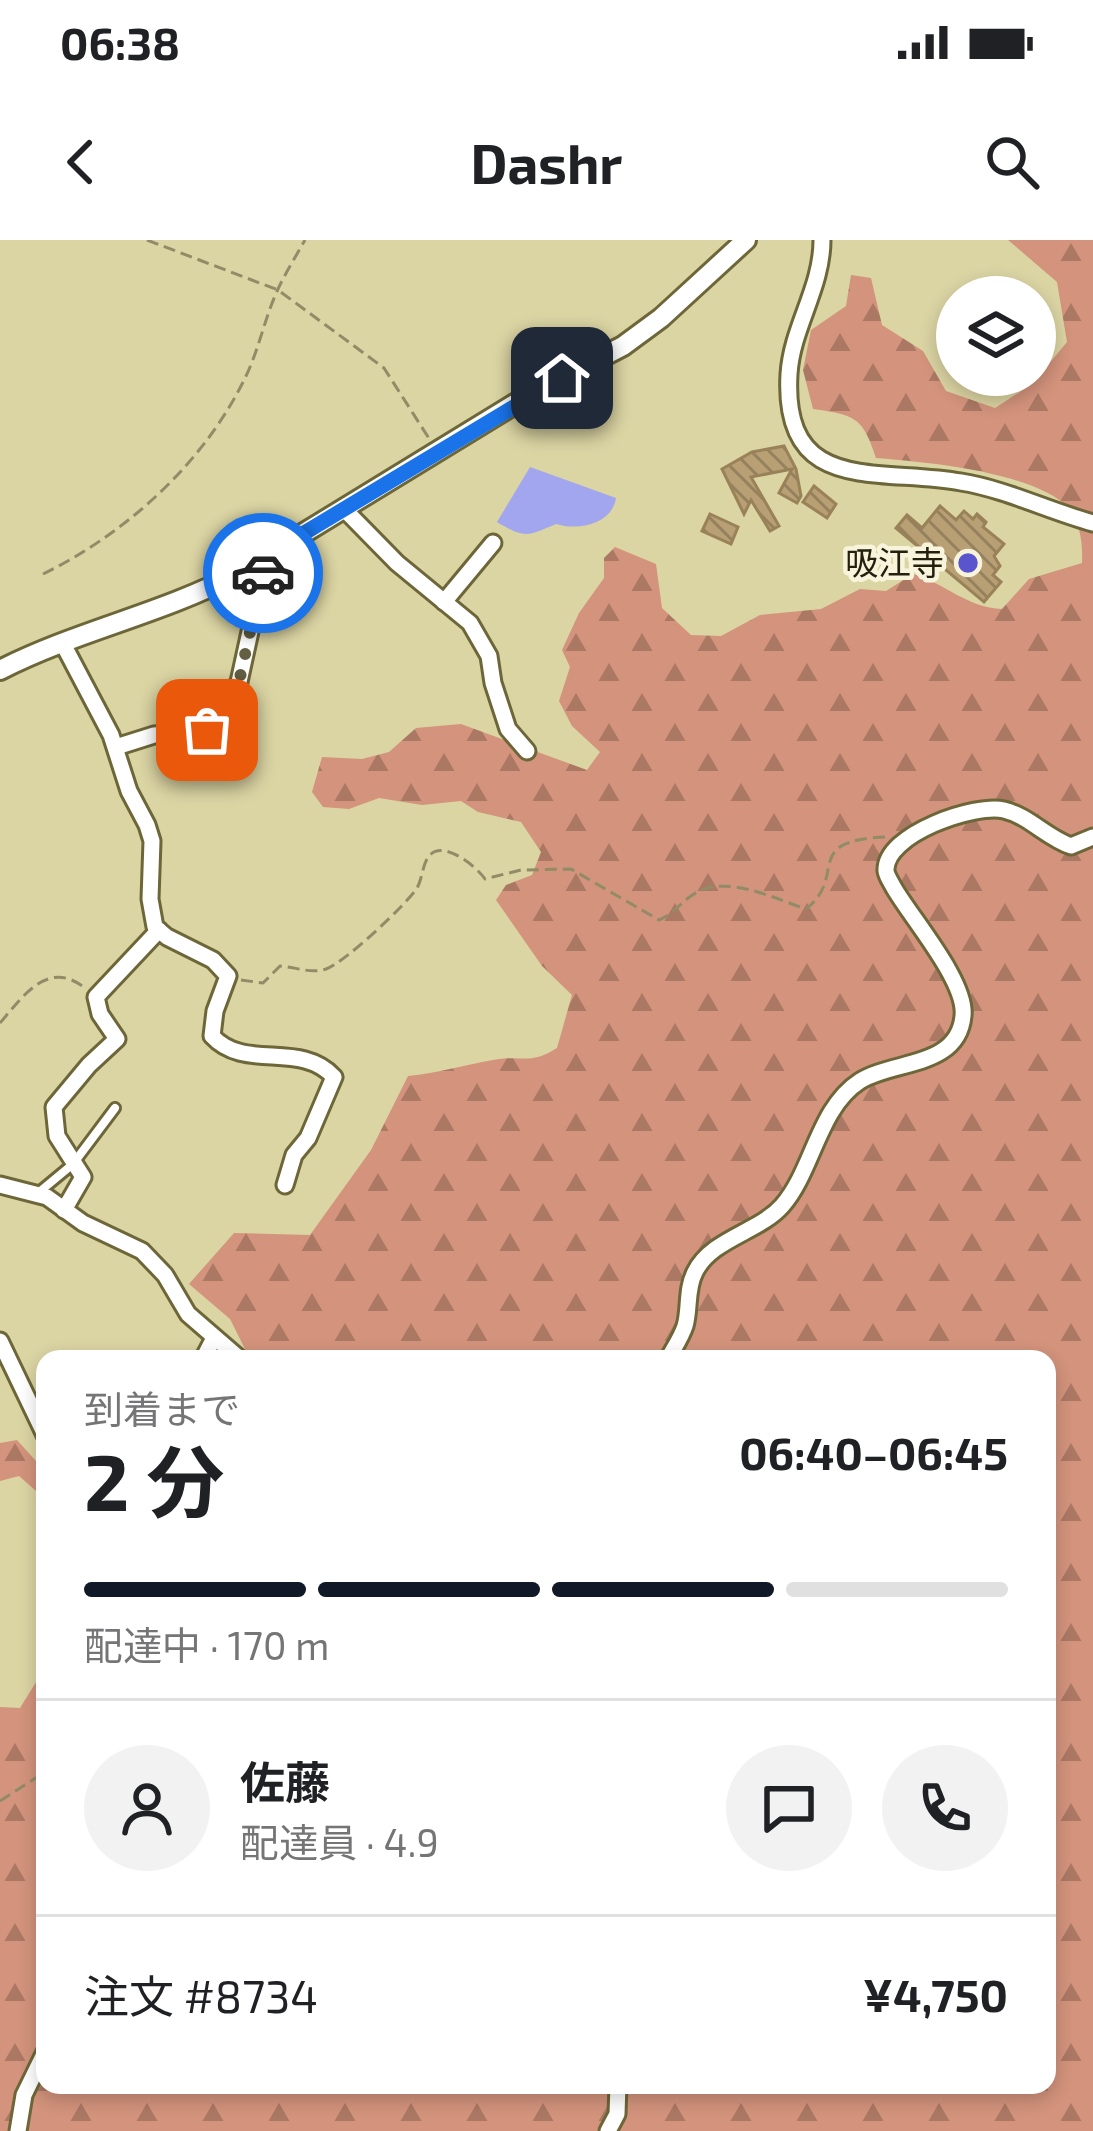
<!DOCTYPE html>
<html lang="ja">
<head>
<meta charset="utf-8">
<style>
	body { margin:0; font-family:"Exo 2","Noto Sans JP",sans-serif; background:#f2f2f2; color:#202124; height:100vh; display:flex; flex-direction:column; font-size:45px; white-space:nowrap }
	* { box-sizing:border-box; margin:0 }
	p { font-size:39px; color:#757577 }
	.icon { flex:none; width:66px; height:66px; fill:none; stroke:currentColor; stroke-width:2; stroke-linecap:round; stroke-linejoin:round }
	.map { position:relative; flex:1; overflow:hidden }
	.details { position:absolute; left:36px; top:1110px; width:1020px; height:744px; display:flex; flex-direction:column; background:#fff; border-radius:24px; box-shadow:0 6px 18px #0003 }
	.details>* { flex:none }
	.controls { position:absolute; left:936px; top:36px; display:grid; gap:24px }
	.controls a { display:grid; place-items:center; width:120px; height:120px; border-radius:50%; background:#fff; box-shadow:0 6px 18px #0003; font-size:60px }
	.pin { position:absolute; display:grid; place-items:center; width:102px; height:102px; color:#fff; margin:-51px; border-radius:24px; box-shadow:0 6px 18px #0006 }
	.courier { position:absolute; display:grid; place-items:center; width:120px; height:120px; margin:-60px; border:9px solid #1a73e8; border-radius:50%; background:#fff; color:#222; box-shadow:0 3px 15px #0007 }
	.head em { font-style:normal; font-weight:700 }
	.head div { display:flex; flex-direction:column-reverse }
	.head { display:flex; align-items:center; justify-content:space-between; height:204px; padding:0 48px }
	h1 { font-size:78px; font-weight:700; line-height:90px }
	.bar { display:grid; grid-template-columns:repeat(4,1fr); gap:18px 12px; align-content:center; height:144px; padding:0 48px }
	.bar i { height:15px; border-radius:9px; background:#e0e0e0 }
	.bar .on { background:#111827 }
	.bar p { grid-column:span 4 }
	.line { display:flex; align-items:center; gap:30px; padding:0 48px; border-top:3px solid #e0e0e0 }
	.line div { flex:1 }
	.round { display:grid; place-items:center; flex:none; width:126px; height:126px; border-radius:63px; background:#f2f2f2 }
	.status { display:flex; justify-content:space-between; align-items:center; height:84px; padding:0 60px; background:#fff; direction:ltr }
	.status svg { height:33px; fill:currentColor }
	header { display:flex; justify-content:space-between; align-items:center; height:156px; padding:0 48px; background:#fff; font-size:54px; font-weight:700 }
	.map>svg:first-child { display:block }
	.forest { fill:url(#forest-firs) }
	.water { fill:#a1a6ee }
	.building { fill:url(#building-back-hatch); stroke:#9a8258; stroke-width:3 }
	.lines { fill:none; stroke-linecap:round; stroke-linejoin:round }
	.service-casing { stroke:#6d6639; stroke-width:14 }
	.minor-casing { stroke:#6d6639; stroke-width:21 }
	.tertiary-casing { stroke:#6d6639; stroke-width:24 }
	.path { stroke:#918c67; stroke-width:3; stroke-dasharray:12 6; stroke-linecap:butt }
	.service { stroke:#fff; stroke-width:8 }
	.minor { stroke:#fff; stroke-width:15 }
	.tertiary { stroke:#fff; stroke-width:18 }
	.done { stroke:#635f42; stroke-width:12; stroke-dasharray:0 21.6 }
	.route { stroke:#1a73e8; stroke-width:15 }
	.poi-dot { fill:#5b55cd; stroke:#f8f4dc; stroke-width:4.5 }
	.labels { text-anchor:middle; stroke-width:9; stroke-linejoin:round; paint-order:stroke }
	.poi-label { font-size:33px; fill:#23200d; stroke:#f8f4dc; text-anchor:end }
</style>
</head>
<body>
<div class="status"><b>06:38</b><svg viewBox="0 0 49 12"><path d="M0 12V9h3v3zM5 12V6h3v6zM10 12V3h3v9zM15 12V0h3v12zM26 1h20v11H26zM47 4h2v5h-2z"/></svg></div>
<header><svg class="icon" aria-label="back" viewBox="0 0 24 24"><path d="M15 5l-7 7 7 7"/></svg>Dashr<svg class="icon" aria-label="search" viewBox="0 0 24 24"><circle cx="10" cy="10" r="6"/><path d="M15 15l6 6"/></svg></header>
<div class="map">
<svg width="1093" height="1891" viewBox="0 0 1093 1891">
	<defs>
		<pattern id="forest-firs" width="22" height="20" patternUnits="userSpaceOnUse" patternTransform="scale(3)"><rect width="22" height="20" fill="#d3937c"/><path d="M5 1l3.5 6h-7zM16 11l3.5 6h-7z" fill="#ab7864"/></pattern>
		<pattern id="building-back-hatch" width="6" height="6" patternUnits="userSpaceOnUse" patternTransform="scale(3)"><rect width="6" height="6" fill="#b89f74"/><path d="M-1 5l2 2M0 0l6 6M5-1l2 2" fill="none" stroke="#95815e"/></pattern>
	</defs>
	<rect width="100%" height="100%" fill="#dbd4a3"/>
	<g class="forest">
		<path d="M1008 0H1093V1891H0V1467L20 1468 38 1439 45 1437V1845H1047V1119H250L230 1079 189 1044 234 993 310 995 371 910 408 836C438 833 464 825 493 820 521 814 529 826 557 808L572 755 542 726 496 660 506 645 532 635 541 612 521 582 478 572 461 561 422 565 379 558 349 569 323 567 312 552 322 517 362 519 389 512 416 488 461 484 587 530 600 512 572 486 559 461 570 427 562 410 579 373 604 338V318L615 307 656 324 662 368 691 395 721 396 760 375 821 369 860 349 886 351 913 334C946 344 968 368 1002 369L1029 339 1082 323C1083 302 1080 276 1062 262 1022 231 926 222 876 218 863 177 855 175 813 169L803 130 811 90 846 66 851 35 871 38 882 85 923 111 946 151 995 168 1032 144 1067 102 1057 42Z"/>
		<polygon points="17,1200 45,1231 44,1258 19,1236 0,1241 0,1203"/>
	</g>
	<path class="water" d="M530 227 616 258C612 284 579 291 556 284 528 296 525 299 497 282Z"/>
	<g class="building">
		<polygon points="784,206 796,229 801,256 797,263 779,253 792,229 751,237 779,286 770,291 751,260 744,274 722,229 752,212"/>
		<polygon points="814,246 836,264 827,278 803,262"/>
		<polygon points="940,266 956,280 964,271 973,279 977,274 986,282 983,287 1004,304 994,316 1000,326 993,335 1001,342 984,362 896,288 907,275 922,288"/>
		<polygon points="710,274 738,287 731,304 702,291"/>
	</g>
	<g class="lines">
		<defs>
			<polyline id="service" points="38,953 73,924 115,868"/>
			<g id="minor">
				<path d="M822 0C822 48 792 87 789 134 782 256 878 227 961 242 1005 249 1049 271 1093 283"/>
				<polyline points="344,269 397,323 470,383 489,416 493,443 508,489 527,511"/>
				<polyline points="444,362 493,303"/>
				<path d="M62 402 111 495 129 551 147 585 152 601 150 659 155 687 167 697 213 720 228 736 215 771 212 796C245 832 300 800 334 837L308 898 294 915 285 945"/>
				<polyline points="116,507 154,495 207,490 239,442 263,332 257,322"/>
				<polyline points="0,945 47,957 83,983 142,1011 165,1035 188,1074 240,1119"/>
				<polyline points="64,970 83,937 57,896 54,867 89,825 117,799 100,774 96,757 159,690"/>
				<polyline points="0,1101 45,1195"/>
				<polyline points="203,1119 214,1098"/>
				<path d="M668 1119C674 1108 681 1098 685 1086 690 1069 686 1049 695 1032 711 999 759 992 782 966 813 931 818 868 860 841 894 820 958 828 963 776 967 742 912 679 894 648 891 642 887 637 886 631 884 594 976 563 1004 570 1029 576 1047 598 1071 606L1093 597"/>
				<polyline points="18,1891 24,1855 45,1812"/>
				<polyline points="608,1891 617,1874 618,1845"/>
			</g>
			<path id="tertiary" d="M0 430C76 391 161 374 237 334L531 154 623 106 661 78 746 0"/>
		</defs>
		<use href="#service" class="service-casing"/>
		<use href="#minor" class="minor-casing"/>
		<use href="#tertiary" class="tertiary-casing"/>
		<g class="path">
			<polyline points="147,0 278,50 384,128 430,200"/>
			<path d="M43 334C127 293 205 222 246 136 259 109 265 77 278 49 286 32 296 16 305 0"/>
			<path d="M241 740 263 743 280 726C296 727 310 734 326 729 343 724 407 664 417 648 423 638 422 622 431 614 445 601 477 627 485 639L521 630 571 629 659 680C674 674 679 664 691 656 724 632 772 658 806 669 849 635 800 601 885 597"/>
			<path d="M0 783C24 755 48 719 85 748"/>
			<polyline points="0,1561 45,1532"/>
		</g>
		<use href="#service" class="service"/>
		<use href="#minor" class="minor"/>
		<use href="#tertiary" class="tertiary"/>
	</g>
	<g class="lines">
		<polyline class="done" points="207,490 239,442 263,333"/>
		<polyline class="route" points="263,333 256,322 562,138"/>
	</g>
	<circle class="poi-dot" cx="968" cy="323" r="12"/>
	<g class="labels">
		<g class="poi-label">
			<text x="944" y="335">吸江寺</text>
		</g>
	</g>
</svg>
<div class="controls">
<a><svg class="icon" aria-label="layers" viewBox="0 0 24 24"><path d="M12 4l9 5-9 5-9-5zM3 14l9 5 9-5"/></svg></a>
</div>
<div class="pin" style="left:207px;top:490px;background:#ea580c"><svg class="icon" aria-label="bag" viewBox="0 0 24 24"><path d="M5 8h14l-1 12H6zM9 8a3 3 0 0 1 6 0"/></svg></div>
<div class="pin" style="left:562px;top:138px;background:#1f2937"><svg class="icon" aria-label="home" viewBox="0 0 24 24"><path d="M3 11l9-7 9 7M6 9v11h12V9"/></svg></div>
<div class="courier" style="left:263px;top:333px"><svg class="icon" aria-label="car" viewBox="0 0 24 24"><path d="M5 17H2v-5l4-1 3-4h7l3 4 3 1v5h-3M9 17h6M6 11h13"/><circle cx="7" cy="17" r="2"/><circle cx="17" cy="17" r="2"/></svg></div>
<section class="details">
<div class="head"><div><h1>2 分</h1><p>到着まで</p></div><em>06:40–06:45</em></div>
<div class="bar"><i class="on"></i><i class="on"></i><i class="on"></i><i></i><p>配達中 · 170 m</p></div>
<div class="line" style="height:216px"><a class="round"><svg class="icon" aria-label="person" viewBox="0 0 24 24"><circle cx="12" cy="8" r="4"/><path d="M4 21q1-7 8-7t8 7"/></svg></a><div><b>佐藤</b><p>配達員 · 4.9</p></div><a class="round"><svg class="icon" aria-label="chat" viewBox="0 0 24 24"><path d="M4 5h16v11H9l-5 4z"/></svg></a><a class="round"><svg class="icon" aria-label="phone" viewBox="0 0 24 24"><path d="M5 4h4l2 5-3 2q2 4 5 5l2-3 5 2v4C11 20 4 13 5 4z"/></svg></a></div>
<div class="line" style="height:156px"><div>注文 #8734</div><b>¥4,750</b></div>
</section>
</div>
</body>
</html>
